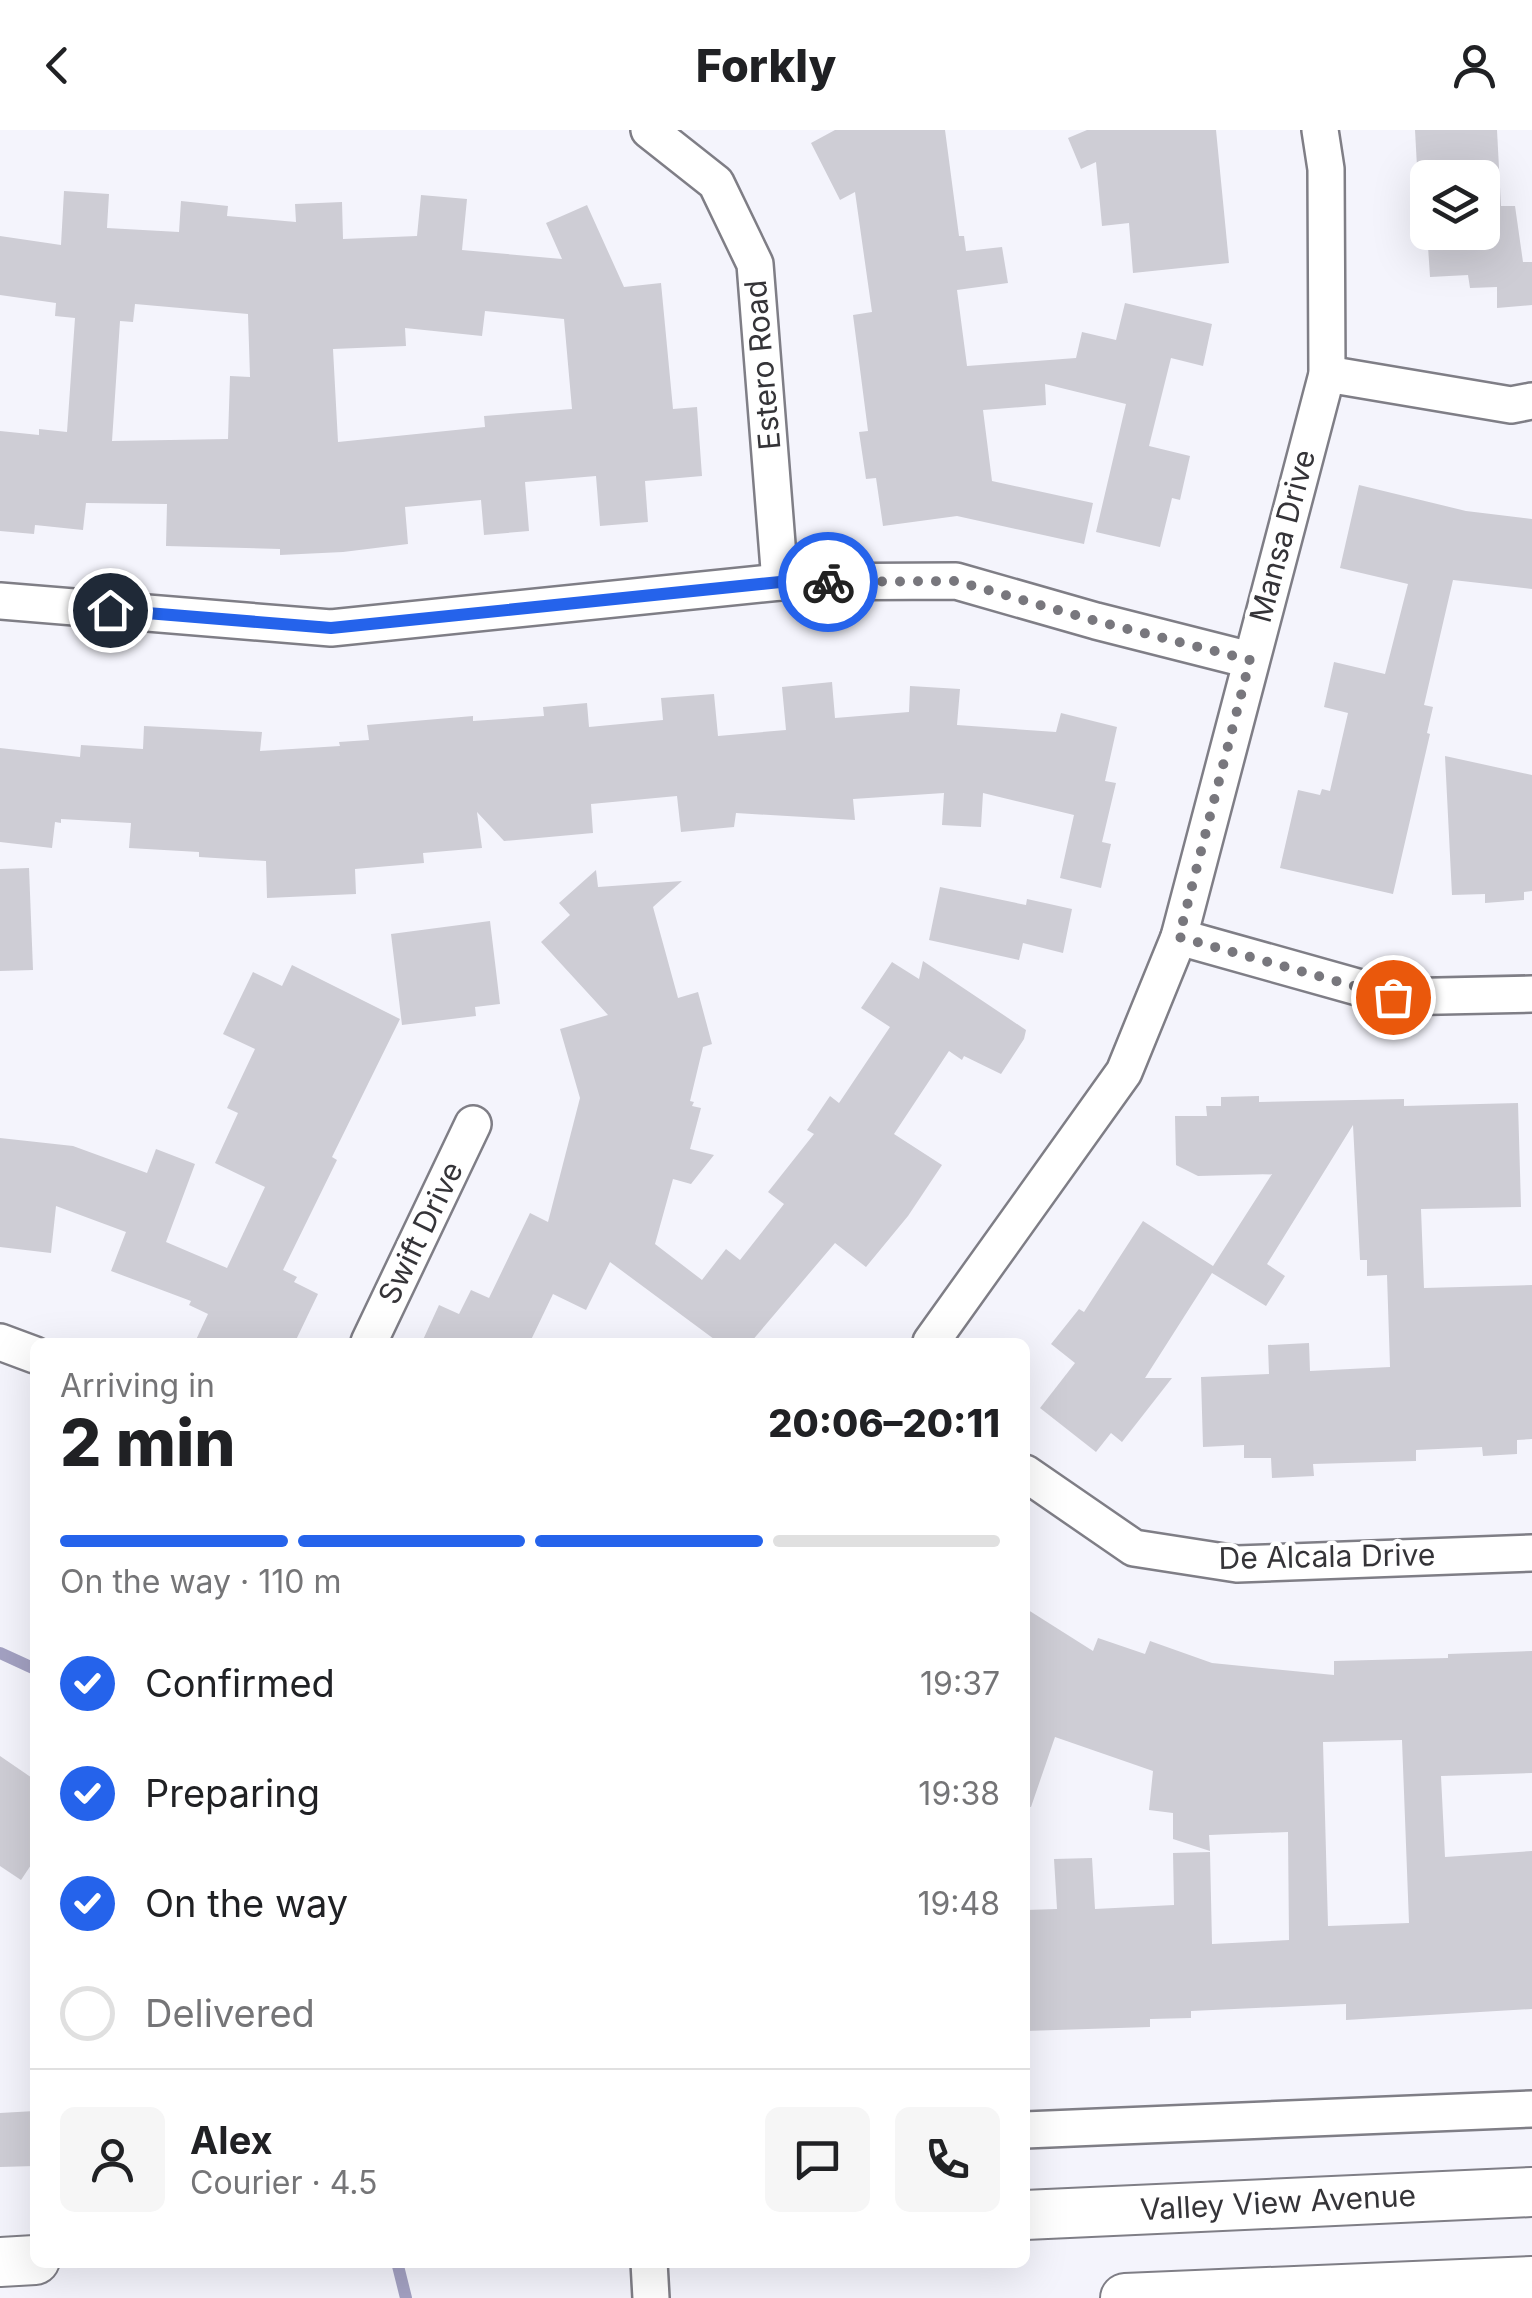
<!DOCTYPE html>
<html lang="en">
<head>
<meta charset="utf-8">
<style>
	body { margin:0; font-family:Inter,sans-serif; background:#f6f6f6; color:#202124; height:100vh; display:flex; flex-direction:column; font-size:38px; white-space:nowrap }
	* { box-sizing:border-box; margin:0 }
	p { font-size:32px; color:#757577 }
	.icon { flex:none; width:55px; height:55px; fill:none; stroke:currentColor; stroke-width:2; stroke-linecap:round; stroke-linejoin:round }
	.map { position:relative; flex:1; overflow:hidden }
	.drawer { position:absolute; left:30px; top:1208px; width:1000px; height:930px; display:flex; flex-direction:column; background:#fff; border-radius:15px; box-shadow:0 10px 40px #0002 }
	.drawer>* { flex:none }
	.buttons { position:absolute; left:1410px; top:30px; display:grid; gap:20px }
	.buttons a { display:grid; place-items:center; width:90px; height:90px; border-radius:15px; background:#fff; box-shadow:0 10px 40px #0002; font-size:50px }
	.pin { position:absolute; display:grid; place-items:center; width:85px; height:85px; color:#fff; margin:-42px; border:5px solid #fff; border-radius:50%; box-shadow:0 2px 10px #0007 }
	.courier { position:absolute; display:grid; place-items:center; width:100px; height:100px; margin:-50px; border:8px solid #2563eb; border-radius:50%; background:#fff; color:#222; box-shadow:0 2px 12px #0007 }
	.head em { font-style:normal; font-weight:800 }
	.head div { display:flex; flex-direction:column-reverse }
	.head { display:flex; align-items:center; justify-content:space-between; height:170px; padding:0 30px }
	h1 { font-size:65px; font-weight:800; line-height:75px }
	.bar { display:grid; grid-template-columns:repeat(4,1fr); gap:15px 10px; align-content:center; height:120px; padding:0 30px }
	.bar i { height:12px; border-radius:8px; background:#e0e0e0 }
	.bar .selected { background:#2563eb }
	.bar p { grid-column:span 4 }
	.line { display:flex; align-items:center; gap:25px; padding:0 30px; border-top:2px solid #e0e0e0 }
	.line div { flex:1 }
	.round { display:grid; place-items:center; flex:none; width:105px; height:105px; border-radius:15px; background:#f6f6f6 }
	ol { padding:0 30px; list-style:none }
	li { display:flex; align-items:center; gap:30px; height:110px }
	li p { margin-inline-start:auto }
	li .icon { padding:10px; border-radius:50%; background:#2563eb; color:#fff; stroke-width:4 }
	li:last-child { color:#757577 }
	li i { width:55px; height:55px; border:5px solid #e0e0e0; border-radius:50% }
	header { display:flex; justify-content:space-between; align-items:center; height:130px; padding:0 30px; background:#fff; font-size:45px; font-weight:800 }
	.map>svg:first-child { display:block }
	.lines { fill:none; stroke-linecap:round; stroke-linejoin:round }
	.stream { stroke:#a3a1c2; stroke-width:12 }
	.building { fill:#cecdd5; fill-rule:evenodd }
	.minor-casing { stroke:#7f7e86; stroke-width:40 }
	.secondary-casing { stroke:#7f7e86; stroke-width:52 }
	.minor { stroke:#fff; stroke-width:35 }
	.secondary { stroke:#fff; stroke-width:48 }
	.done { stroke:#78777d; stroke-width:10; stroke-dasharray:0 18 }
	.route { stroke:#2563eb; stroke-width:12 }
	.labels { text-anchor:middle; stroke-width:9; stroke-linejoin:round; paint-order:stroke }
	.street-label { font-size:30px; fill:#353438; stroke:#fff }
</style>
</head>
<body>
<header><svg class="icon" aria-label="back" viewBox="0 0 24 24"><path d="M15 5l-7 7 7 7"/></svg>Forkly<svg class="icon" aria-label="person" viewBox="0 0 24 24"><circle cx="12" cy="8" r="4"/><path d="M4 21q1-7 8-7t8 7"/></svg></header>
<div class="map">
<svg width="1532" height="2168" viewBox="0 0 1532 2168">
	<rect width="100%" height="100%" fill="#f4f4fc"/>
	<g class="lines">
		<g class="stream">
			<polyline points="0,1523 35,1539"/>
			<polyline points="397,2132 406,2168"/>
		</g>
	</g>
	<g class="building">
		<polygon points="835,0 945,0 959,106 964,106 966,121 1002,117 1008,153 957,160 967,236 1076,228 1082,202 1116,210 1125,173 1212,194 1203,236 1171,228 1149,316 1190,326 1180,370 1172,368 1160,417 1096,402 1126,274 1045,254 1046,275 983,280 992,351 1093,373 1084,414 957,386 883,396 876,348 866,349 859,302 868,301 853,185 872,182 855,62 840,70 811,13"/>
		<polygon points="1087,0 1216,0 1229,133 1133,143 1129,93 1102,96 1096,32 1081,39 1068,8"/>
		<path d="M1415 0H1497L1501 76H1515L1523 132H1532V175L1497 178V157L1470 158 1468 145 1430 147 1424 55H1418ZM1428 48H1482V102H1428Z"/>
		<path d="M64 61 109 64 107 98 179 102 181 71 228 76 227 86 296 92 295 74 342 72 343 109 417 106 421 65 467 69 462 120 562 129 546 93 587 75 624 157 661 153 673 279 697 277 702 346 645 351 648 392 600 396 596 346 525 352 529 401 484 405 481 370 405 377 408 414 343 422 280 425V419L166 416 167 374 86 373 83 400 35 395 34 404 0 401V301L39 305V299L67 302 75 188 55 186 56 173 0 165V106L61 115ZM135 174 248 184 250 247 230 246 228 309 112 311 120 191 133 192ZM485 181 564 189 572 279 484 286 485 297 338 312 333 219 406 216 405 198 482 206Z"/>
		<polygon points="1359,355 1466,381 1532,389 1532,459 1453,450 1424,575 1433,577 1427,603 1430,604 1393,764 1280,738 1298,660 1320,665 1322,659 1330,661 1348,583 1324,577 1334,532 1385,544 1408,454 1340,438"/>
		<polygon points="832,552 835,588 909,582 910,556 960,559 957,595 1056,602 1061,583 1117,597 1105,651 1116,653 1102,712 1111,714 1101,758 1060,748 1074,685 983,663 981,697 942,695 944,663 853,669 855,690 736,683 734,697 681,702 677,666 591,674 593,703 504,711 477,682 482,718 423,723 424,733 355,739 356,764 267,768 266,731 199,727 199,722 129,718 131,693 61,689 61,693 55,692 52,718 0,712 0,618 80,627 81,615 143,619 144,596 262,602 260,621 340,616 339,612 369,610 367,595 473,586 473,591 544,586 543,577 587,573 589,597 663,590 661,568 714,564 718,606 786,600 782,557"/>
		<polygon points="1445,626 1532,645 1532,761 1524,762 1524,770 1485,773 1485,764 1452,765"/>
		<polygon points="29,738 33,840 0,841 0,739"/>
		<polygon points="596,740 598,757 682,751 653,777 678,868 698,862 712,914 703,917 690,971 694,972 692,976 701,978 690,1019 714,1025 691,1054 673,1049 655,1114 702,1150 726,1119 740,1130 784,1074 768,1062 814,1004 807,1000 830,966 839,973 890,897 861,878 892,832 919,849 923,831 1026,900 1024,909 1001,944 964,926 962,930 949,921 894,1004 942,1035 908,1086 866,1137 835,1113 751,1212 718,1212 610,1132 586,1180 553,1164 530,1212 422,1212 439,1175 459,1184 471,1160 489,1168 530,1083 548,1092 580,968 560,899 608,885 541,812 570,785 559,773"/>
		<polygon points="940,757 1026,775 1027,769 1072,779 1063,823 1023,813 1019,830 929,810"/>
		<polygon points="490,791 500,874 475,877 476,886 402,895 391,804"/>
		<polygon points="292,835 400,889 332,1027 337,1030 283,1140 297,1147 294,1152 318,1164 295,1212 195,1212 208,1184 189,1175 191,1171 111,1141 126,1102 56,1076 51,1123 0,1117 0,1008 73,1016 147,1043 156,1019 195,1034 166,1112 227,1138 265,1057 215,1033 238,983 227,978 255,919 223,904 253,842 282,856"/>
		<polygon points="1259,966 1259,972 1404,969 1404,976 1518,973 1521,1077 1421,1079 1424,1158 1532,1155 1532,1309 1517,1310 1517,1324 1483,1326 1482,1317 1416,1320 1416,1331 1313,1334 1314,1346 1272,1348 1271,1328 1244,1328 1244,1315 1203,1317 1201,1247 1269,1244 1268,1215 1309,1213 1310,1241 1390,1237 1387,1145 1367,1146 1367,1130 1360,1130 1353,995 1267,1134 1285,1146 1266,1176 1212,1143 1145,1248 1172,1248 1122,1312 1111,1303 1096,1322 1040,1278 1075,1233 1051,1214 1079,1179 1084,1182 1143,1091 1213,1136 1272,1044 1198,1046 1176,1035 1175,986 1207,986 1206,976 1221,976 1221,967"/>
		<path d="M1025 1478 1093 1521 1098 1508 1145 1524 1150 1511 1212 1533 1334 1545V1531L1448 1528V1524L1532 1521V1643L1441 1646 1445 1727 1532 1721V1879L1346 1890V1874L1191 1881V1888L1150 1889V1897L1025 1901V1780L1057 1779 1054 1729 1092 1728 1095 1779 1174 1775 1173 1723 1210 1722 1212 1814 1289 1810 1288 1702 1209 1705 1210 1721 1173 1709V1683L1149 1680 1153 1641 1055 1607 1031 1677 1025 1676ZM1402 1610 1409 1793 1328 1796 1323 1612Z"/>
		<polygon points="0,1626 35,1650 35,1729 21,1750 0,1736"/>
		<polygon points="35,1981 35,2036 0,2037 0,1983"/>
	</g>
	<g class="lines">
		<defs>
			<g id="minor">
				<polyline points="649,0 716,53 755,134 780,452"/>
				<polyline points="1327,244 1511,275 1532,271"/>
				<polyline points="0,471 331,498 780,452 956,451 1096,491 1250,530"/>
				<polyline points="1179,807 1393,867 1532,864"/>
				<polyline points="0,1212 35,1225"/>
				<polyline points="369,1212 473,994"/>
				<polyline points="931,1212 1124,942 1179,807 1327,244 1326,39 1320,0"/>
				<polyline points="1025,1343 1134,1418 1237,1434 1532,1423"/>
				<polyline points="1025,2000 1532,1979"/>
				<polyline points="649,2132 651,2168"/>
			</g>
			<g id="secondary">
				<polyline points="1025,2085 1532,2062"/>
				<polyline points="0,2132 35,2130"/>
				<polyline points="1125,2168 1532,2151"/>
			</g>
		</defs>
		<use href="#minor" class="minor-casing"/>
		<use href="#secondary" class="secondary-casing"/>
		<use href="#minor" class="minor"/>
		<use href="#secondary" class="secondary"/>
	</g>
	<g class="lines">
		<polyline class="done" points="828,452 956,451 1096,491 1250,530 1179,807 1393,867"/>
		<polyline class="route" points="110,480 331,498 780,452 828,452"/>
	</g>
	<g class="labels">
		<g class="street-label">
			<text transform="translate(763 235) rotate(-95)" y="10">Estero Road</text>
			<text transform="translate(1283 406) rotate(-75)" y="10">Mansa Drive</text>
			<text transform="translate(421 1103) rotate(-64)" y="10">Swift Drive</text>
			<text transform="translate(1327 1427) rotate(-1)" y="10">De Alcala Drive</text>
			<text transform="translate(1278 2073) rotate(-3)" y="10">Valley View Avenue</text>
		</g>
	</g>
</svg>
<div class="buttons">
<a><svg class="icon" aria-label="layers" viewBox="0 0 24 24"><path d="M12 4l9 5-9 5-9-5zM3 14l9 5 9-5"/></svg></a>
</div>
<div class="pin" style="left:1393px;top:867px;background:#ea580c"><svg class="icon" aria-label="bag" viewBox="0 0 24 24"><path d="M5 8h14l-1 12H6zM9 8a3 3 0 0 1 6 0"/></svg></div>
<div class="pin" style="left:110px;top:480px;background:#1f2937"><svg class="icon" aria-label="home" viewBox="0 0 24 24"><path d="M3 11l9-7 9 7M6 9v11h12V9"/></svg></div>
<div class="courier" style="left:828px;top:452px"><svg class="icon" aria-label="bike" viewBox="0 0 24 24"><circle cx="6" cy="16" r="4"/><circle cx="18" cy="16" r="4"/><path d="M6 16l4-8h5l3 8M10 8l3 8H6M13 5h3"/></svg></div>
<section class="drawer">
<div class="head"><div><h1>2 min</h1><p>Arriving in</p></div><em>20:06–20:11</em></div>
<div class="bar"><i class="selected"></i><i class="selected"></i><i class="selected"></i><i></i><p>On the way · 110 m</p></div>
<ol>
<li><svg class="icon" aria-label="check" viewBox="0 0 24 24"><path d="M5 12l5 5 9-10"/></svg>Confirmed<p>19:37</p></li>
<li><svg class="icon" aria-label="check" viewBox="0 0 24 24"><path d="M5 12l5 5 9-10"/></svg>Preparing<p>19:38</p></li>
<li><svg class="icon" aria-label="check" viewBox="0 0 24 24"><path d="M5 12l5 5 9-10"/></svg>On the way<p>19:48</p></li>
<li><i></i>Delivered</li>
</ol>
<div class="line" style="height:180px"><a class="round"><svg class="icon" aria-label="person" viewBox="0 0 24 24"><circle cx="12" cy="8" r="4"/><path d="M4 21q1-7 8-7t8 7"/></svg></a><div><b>Alex</b><p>Courier · 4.5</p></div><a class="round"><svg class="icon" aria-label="chat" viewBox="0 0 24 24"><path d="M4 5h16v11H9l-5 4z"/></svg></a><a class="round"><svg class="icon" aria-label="phone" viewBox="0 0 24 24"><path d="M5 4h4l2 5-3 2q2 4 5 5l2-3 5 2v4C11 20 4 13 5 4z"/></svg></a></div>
</section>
</div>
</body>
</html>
